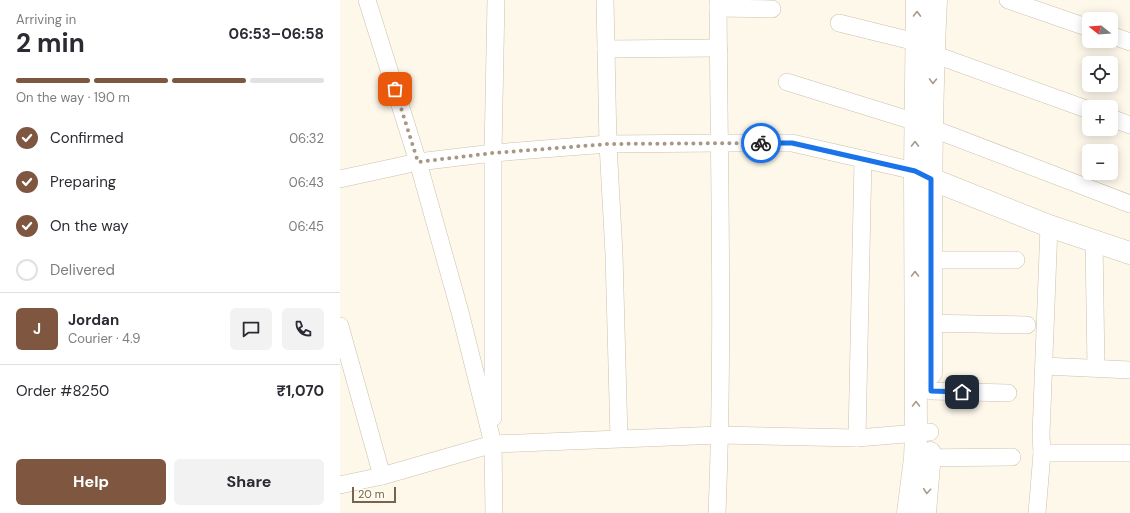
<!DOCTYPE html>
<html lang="en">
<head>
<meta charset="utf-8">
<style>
	body { margin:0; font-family:"DM Sans",sans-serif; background:#f2f2f3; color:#2b2b33; height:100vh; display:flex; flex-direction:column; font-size:15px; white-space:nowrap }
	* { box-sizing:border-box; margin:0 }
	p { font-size:13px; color:#7c7c81 }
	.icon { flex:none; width:22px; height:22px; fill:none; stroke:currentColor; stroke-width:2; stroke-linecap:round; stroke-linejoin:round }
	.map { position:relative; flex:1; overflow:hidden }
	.sheet { display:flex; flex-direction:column; background:#fff; width:340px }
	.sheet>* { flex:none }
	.needle { width:26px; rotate:287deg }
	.buttons { position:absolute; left:742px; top:12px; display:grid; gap:8px }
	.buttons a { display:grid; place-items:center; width:36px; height:36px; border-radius:6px; background:#fff; box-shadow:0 2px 10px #0003; font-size:20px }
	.scale { position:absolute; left:12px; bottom:10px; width:44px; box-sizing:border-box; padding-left:4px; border:2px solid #78634d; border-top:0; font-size:11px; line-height:14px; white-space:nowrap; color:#78634d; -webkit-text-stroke:3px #fffcf1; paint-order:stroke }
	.pin { position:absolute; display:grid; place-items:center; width:34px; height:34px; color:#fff; margin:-17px; border-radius:8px; box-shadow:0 2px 6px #0006 }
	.courier { position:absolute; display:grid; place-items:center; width:40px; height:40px; margin:-20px; border:3px solid #1a73e8; border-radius:50%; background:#fff; color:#222; box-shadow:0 1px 5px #0007 }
	.head em { font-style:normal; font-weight:700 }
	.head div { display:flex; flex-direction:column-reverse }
	.head { display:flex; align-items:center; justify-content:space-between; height:68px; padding:0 16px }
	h1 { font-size:26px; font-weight:700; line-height:30px }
	.bar { display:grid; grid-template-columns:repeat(4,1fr); gap:6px 4px; align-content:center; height:48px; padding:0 16px }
	.bar i { height:5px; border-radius:3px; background:#e1e1e2 }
	.bar .on { background:#7f5640 }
	.bar p { grid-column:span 4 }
	.line { display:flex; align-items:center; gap:10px; padding:0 16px; border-top:1px solid #e1e1e2 }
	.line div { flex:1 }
	.round { display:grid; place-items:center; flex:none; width:42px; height:42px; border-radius:6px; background:#f2f2f3 }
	ol { padding:0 16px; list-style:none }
	li { display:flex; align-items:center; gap:12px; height:44px }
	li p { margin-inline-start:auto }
	li .icon { padding:4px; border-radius:50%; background:#7f5640; color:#fff; stroke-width:4 }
	li:last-child { color:#7c7c81 }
	li i { width:22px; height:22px; border:2px solid #e1e1e2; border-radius:50% }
	.primary-button { display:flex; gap:8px; margin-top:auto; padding:8px 16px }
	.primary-button a { flex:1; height:46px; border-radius:6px; background:#7f5640; color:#fff; font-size:16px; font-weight:700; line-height:46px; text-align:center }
	.primary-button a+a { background:#f2f2f3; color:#2b2b33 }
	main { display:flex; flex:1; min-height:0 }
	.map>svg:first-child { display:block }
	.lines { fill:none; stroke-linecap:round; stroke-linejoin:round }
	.street-casing { stroke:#cdc0ad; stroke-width:18 }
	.secondary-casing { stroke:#d0c1ab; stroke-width:23 }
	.street { stroke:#fff; stroke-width:17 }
	.secondary { stroke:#fff; stroke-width:22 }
	.oneway { stroke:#a79a8b }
	.done { stroke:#a79784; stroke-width:4; stroke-dasharray:0 7.2 }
	.route { stroke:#1a73e8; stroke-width:5 }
</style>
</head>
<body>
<main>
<section class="sheet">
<div class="head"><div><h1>2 min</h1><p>Arriving in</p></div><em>06:53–06:58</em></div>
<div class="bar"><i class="on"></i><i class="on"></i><i class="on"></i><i></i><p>On the way · 190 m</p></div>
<ol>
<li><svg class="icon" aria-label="check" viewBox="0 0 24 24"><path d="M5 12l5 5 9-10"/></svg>Confirmed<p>06:32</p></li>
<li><svg class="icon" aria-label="check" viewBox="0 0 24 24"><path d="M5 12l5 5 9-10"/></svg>Preparing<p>06:43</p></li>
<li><svg class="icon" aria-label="check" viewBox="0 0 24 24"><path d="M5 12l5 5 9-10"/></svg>On the way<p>06:45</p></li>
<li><i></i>Delivered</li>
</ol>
<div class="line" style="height:72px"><b class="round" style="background:#7f5640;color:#fff">J</b><div><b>Jordan</b><p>Courier · 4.9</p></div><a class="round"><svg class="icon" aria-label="chat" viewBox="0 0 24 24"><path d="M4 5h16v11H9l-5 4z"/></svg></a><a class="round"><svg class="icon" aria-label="phone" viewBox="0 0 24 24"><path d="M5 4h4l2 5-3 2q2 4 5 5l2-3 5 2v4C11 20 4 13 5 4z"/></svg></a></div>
<div class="line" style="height:52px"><div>Order #8250</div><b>₹1,070</b></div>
<div class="primary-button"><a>Help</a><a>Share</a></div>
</section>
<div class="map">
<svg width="790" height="513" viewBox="0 0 790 513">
	<rect width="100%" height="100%" fill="#fdf8ea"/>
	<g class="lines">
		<defs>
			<g id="street">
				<polyline points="27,0 78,162 153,153 268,144 380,143 452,143 575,171 585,176"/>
				<polyline points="265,0 268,144 274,254 279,438"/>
				<polyline points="668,0 749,28"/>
				<polyline points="378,8 432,9"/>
				<polyline points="499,23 576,42"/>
				<polyline points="771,35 790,42"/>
				<polyline points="266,49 379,48"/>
				<polyline points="593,54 749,110"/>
				<polyline points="447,82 576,122"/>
				<polyline points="771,118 790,125"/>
				<polyline points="591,128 790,204"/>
				<polyline points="0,179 78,162 120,312 153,444 380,435 517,438 590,432"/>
				<polyline points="754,240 756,368"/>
				<polyline points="591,260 676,260"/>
				<polyline points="580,323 687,325"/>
				<polyline points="0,326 42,476"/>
				<polyline points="704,366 790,370"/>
				<polyline points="591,391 668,393"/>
				<polyline points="153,418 153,153 156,0"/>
				<polyline points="517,438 523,159"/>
				<polyline points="702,453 790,453"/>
				<polyline points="577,458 672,457"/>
				<polyline points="0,485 42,476 153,444 154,513"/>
				<path d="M377 513C384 342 379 171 378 0"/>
				<polyline points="697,513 702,453 701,435 709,226"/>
			</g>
			<g id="secondary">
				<polyline points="591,179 709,226 790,253"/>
				<path d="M591 373C591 248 590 124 596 0"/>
				<polyline points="568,513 575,458 576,434 575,171 577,0"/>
				<polyline points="585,513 590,453"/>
			</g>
		</defs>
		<use href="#street" class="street-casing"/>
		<use href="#secondary" class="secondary-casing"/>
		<use href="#street" class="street"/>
		<use href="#secondary" class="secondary"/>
	</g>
	<defs><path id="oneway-chevron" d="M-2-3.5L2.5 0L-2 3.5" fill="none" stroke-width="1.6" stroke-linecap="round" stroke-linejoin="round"/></defs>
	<g class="oneway">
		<use href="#oneway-chevron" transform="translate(577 14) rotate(-89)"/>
		<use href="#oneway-chevron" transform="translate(593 81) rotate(91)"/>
		<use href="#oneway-chevron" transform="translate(575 144) rotate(-89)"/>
		<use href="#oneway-chevron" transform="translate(575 274) rotate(-90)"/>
		<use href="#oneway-chevron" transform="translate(576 404) rotate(-90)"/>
		<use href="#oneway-chevron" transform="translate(587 491) rotate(95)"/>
	</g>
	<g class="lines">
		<polyline class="done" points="55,89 78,162 153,153 268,144 421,143"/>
		<polyline class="route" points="421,143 452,143 575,171 591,179 591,391 622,392"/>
	</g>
</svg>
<div class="buttons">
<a><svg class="needle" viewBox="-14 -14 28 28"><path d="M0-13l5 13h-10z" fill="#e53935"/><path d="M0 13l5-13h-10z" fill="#7c7c81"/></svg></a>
<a><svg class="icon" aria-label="locate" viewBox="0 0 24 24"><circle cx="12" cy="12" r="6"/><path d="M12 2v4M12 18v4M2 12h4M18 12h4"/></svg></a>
<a>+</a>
<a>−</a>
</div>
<div class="scale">20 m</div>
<div class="pin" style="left:55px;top:89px;background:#ea580c"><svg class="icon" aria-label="bag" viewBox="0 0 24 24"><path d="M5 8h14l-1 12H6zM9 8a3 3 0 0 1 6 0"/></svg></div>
<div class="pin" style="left:622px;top:392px;background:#1f2937"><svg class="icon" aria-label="home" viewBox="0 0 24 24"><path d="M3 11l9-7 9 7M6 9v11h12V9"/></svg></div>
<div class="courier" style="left:421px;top:143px"><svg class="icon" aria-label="bike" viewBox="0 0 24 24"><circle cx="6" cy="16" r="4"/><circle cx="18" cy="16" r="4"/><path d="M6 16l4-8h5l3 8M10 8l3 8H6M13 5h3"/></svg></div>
</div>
</main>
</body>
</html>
